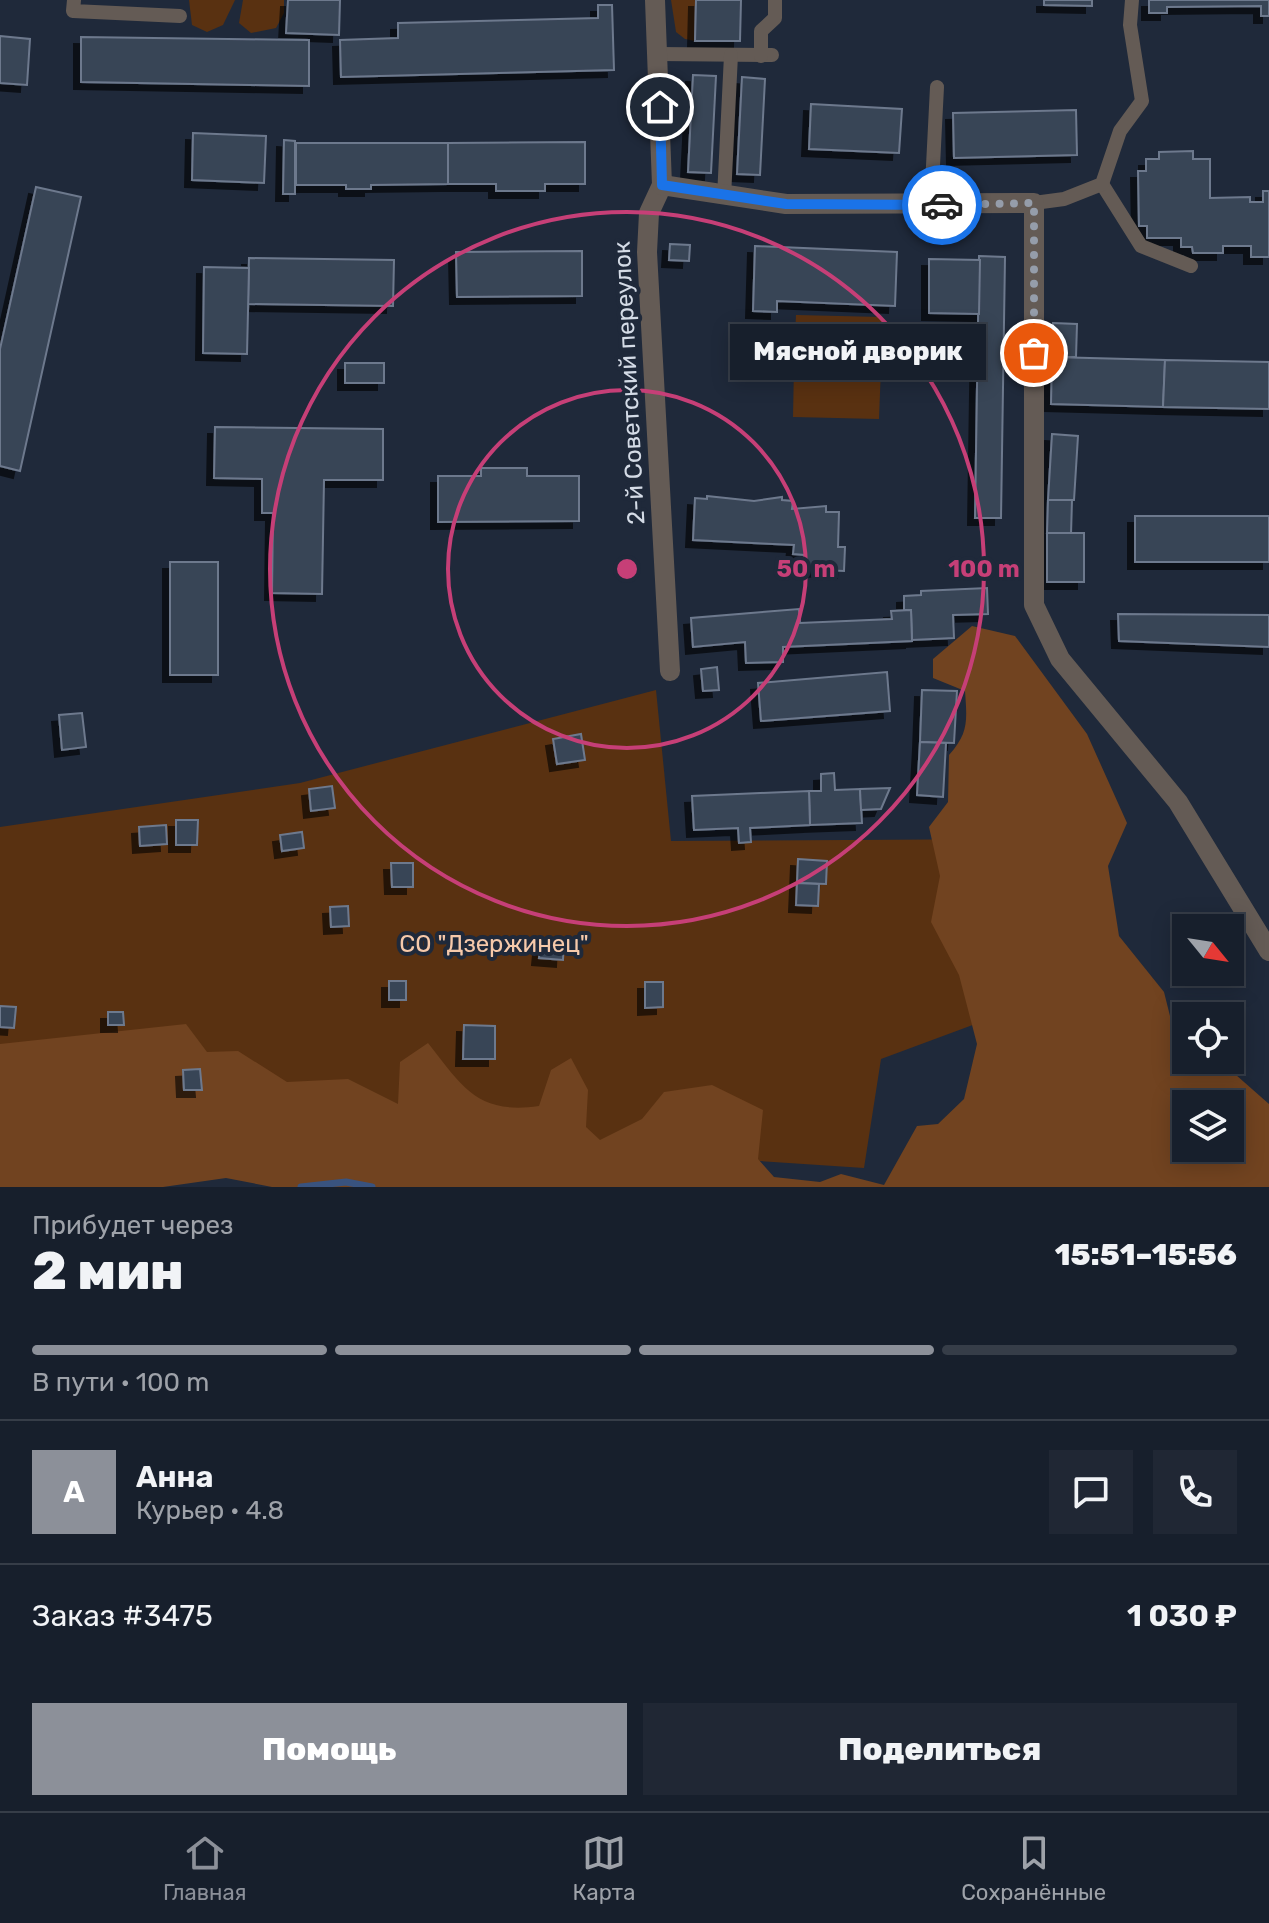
<!DOCTYPE html>
<html lang="ru">
<head>
<meta charset="utf-8">
<style>
	body { margin:0; font-family:Rubik,sans-serif; background:#202734; color:#f1f3f6; height:100vh; display:flex; flex-direction:column; font-size:30px; white-space:nowrap }
	* { box-sizing:border-box; margin:0 }
	p { font-size:26px; color:#9ea2a9 }
	.icon { flex:none; width:44px; height:44px; fill:none; stroke:currentColor; stroke-width:2; stroke-linecap:round; stroke-linejoin:round }
	.map { position:relative; height:1187px; overflow:hidden }
	.sheet { display:flex; flex-direction:column; background:#171f2c; flex:1 }
	.sheet>* { flex:none }
	.needle { width:52px; rotate:120deg }
	.controls { position:absolute; left:1172px; top:914px; display:grid; gap:16px }
	.controls a { display:grid; place-items:center; width:72px; height:72px; border-radius:0px; background:#171f2c; box-shadow:0 4px 20px #0003,0 0 0 2px #363d48; font-size:40px }
	.pin { position:absolute; display:grid; place-items:center; width:68px; height:68px; color:#fff; margin:-34px; border:4px solid #fff; border-radius:50%; box-shadow:0 2px 8px #0007 }
	.courier { position:absolute; display:grid; place-items:center; width:80px; height:80px; margin:-40px; border:6px solid #1a73e8; border-radius:50%; background:#fff; color:#222; box-shadow:0 2px 10px #0007 }
	.bubble { position:absolute; height:56px; border-radius:0px; background:#171f2c; box-shadow:0 4px 20px #0003,0 0 0 2px #363d48; font-size:26px; font-weight:800; line-height:56px; text-align:center }
	.summary em { font-style:normal; font-weight:800 }
	.summary div { display:flex; flex-direction:column-reverse }
	.summary { display:flex; align-items:center; justify-content:space-between; height:136px; padding:0 32px }
	h1 { font-size:52px; font-weight:800; line-height:60px }
	.bar { display:grid; grid-template-columns:repeat(4,1fr); gap:12px 8px; align-content:center; height:96px; padding:0 32px }
	.bar i { height:10px; border-radius:6px; background:#363d48 }
	.bar .selected { background:#8c9099 }
	.bar p { grid-column:span 4 }
	.line { display:flex; align-items:center; gap:20px; padding:0 32px; border-top:2px solid #363d48 }
	.line div { flex:1 }
	.round { display:grid; place-items:center; flex:none; width:84px; height:84px; border-radius:0px; background:#202734 }
	.primary-button { display:flex; gap:16px; margin-top:auto; padding:16px 32px }
	.primary-button a { flex:1; height:92px; border-radius:0px; background:#8c9099; color:#fff; font-size:32px; font-weight:800; line-height:92px; text-align:center }
	.primary-button a+a { background:#202734; color:#f1f3f6 }
	.tab-bar { display:flex; justify-content:space-around; align-items:center; height:112px; border-top:2px solid #363d48; background:#171f2c; font-size:22px; color:#9ea2a9 }
	.tab-bar a { display:grid; justify-items:center; gap:4px }
	.tab-bar .selected { color:#8c9099 }
	.map>svg:first-child { display:block }
	.green { fill:#593111 }
	.forest { fill:#714320; fill-rule:evenodd }
	.lines { fill:none; stroke-linecap:round; stroke-linejoin:round }
	.stream { stroke:#39537f; stroke-width:7 }
	.building { fill:#394456; stroke:#6d798d; stroke-width:2; filter:url(#shadow) }
	.lane { stroke:#645b55; stroke-width:14 }
	.street { stroke:#645b55; stroke-width:20 }
	.done { stroke:#959daa; stroke-width:8; stroke-dasharray:0 14.4 }
	.route { stroke:#1a73e8; stroke-width:10 }
	.ring { fill:none; stroke:#c63f77; stroke-width:4 }
	.labels { text-anchor:middle; stroke-width:8; stroke-linejoin:round; paint-order:stroke }
	.street-label { font-size:24px; fill:#d4dbe6; stroke:#1f293a }
	.park-label { font-size:24px; fill:#f6c9aa; stroke:#1f293a }
	.centre { fill:#c63f77; stroke:#1f293a; stroke-width:4 }
	.ring-label { font-size:24px; text-anchor:middle; font-weight:bold; fill:#c63f77; stroke:#1f293a; stroke-width:8; stroke-linejoin:round; paint-order:stroke }
</style>
</head>
<body>
<div class="map">
<svg width="1269" height="1187" viewBox="0 0 1269 1187">
	<defs>
		<filter id="shadow"><feDropShadow dx="-7" dy="7" stdDeviation="0" flood-color="#0009"/></filter>
	</defs>
	<rect width="100%" height="100%" fill="#1f293a"/>
	<g class="green">
		<polygon points="189,0 235,0 223,25 207,32 192,25"/>
		<polygon points="243,0 284,0 284,13 276,28 251,33 239,23"/>
		<polygon points="671,0 696,0 695,41 685,39 676,32"/>
		<polygon points="796,315 882,317 881,357 794,355"/>
		<polygon points="794,365 881,367 879,419 793,417"/>
		<polygon points="656,690 671,841 1029,839 1005,1013 881,1059 864,1168 549,1147 0,1153 0,827 300,783"/>
	</g>
	<path class="forest" d="M972 626 1015 636 1087 734 1127 823 1108 866 1119 936 1164 992 1170 1016 1186 1030V1060H1219L1269 1104V1187H272L226 1178 163 1187H0V1044L186 1024 207 1052 238 1051 287 1082 348 1079 398 1104 400 1062 428 1043C462 1086 477 1115 539 1106L551 1070 571 1058 588 1090 586 1127 600 1140 642 1119 664 1092 712 1085 763 1110 758 1159 774 1177 820 1182 841 1174 884 1185 917 1126 938 1124 964 1099 977 1044 959 975 931 922 940 876 929 827 948 802 949 755C969 733 967 720 965 691L933 678V659ZM1186 1104H1230V1148H1186Z"/>
	<g class="lines">
		<polyline class="stream" points="301,1187 346,1182 372,1187"/>
	</g>
	<g class="building">
		<polygon points="288,0 340,0 339,35 286,33"/>
		<polygon points="696,0 741,0 740,41 695,41"/>
		<polygon points="1044,0 1092,0 1092,6 1044,5"/>
		<polygon points="1149,0 1269,0 1269,16 1261,16 1261,6 1167,7 1167,13 1149,13"/>
		<polygon points="598,5 612,5 614,70 341,77 340,40 398,38 398,23 598,18"/>
		<polygon points="0,36 30,39 27,85 0,83"/>
		<polygon points="81,37 309,40 309,86 81,82"/>
		<polygon points="693,75 716,76 711,173 688,172"/>
		<polygon points="742,77 765,79 760,175 737,174"/>
		<polygon points="811,104 902,109 899,153 809,149"/>
		<polygon points="1076,110 1077,155 954,158 953,113"/>
		<polygon points="193,133 266,136 264,183 192,180"/>
		<polygon points="284,140 295,141 295,194 283,194"/>
		<polygon points="585,142 585,184 545,184 545,191 496,191 496,184 448,184 448,143"/>
		<polygon points="296,143 448,143 448,184 371,185 371,189 346,189 346,185 296,185"/>
		<polygon points="1193,151 1193,159 1210,159 1210,198 1250,197 1250,202 1263,202 1263,191 1269,191 1269,257 1251,257 1251,246 1223,246 1223,253 1193,253 1192,247 1181,247 1181,238 1147,238 1147,226 1139,226 1138,171 1146,171 1146,159 1159,159 1159,152"/>
		<polygon points="36,187 81,197 20,471 0,466 0,349"/>
		<polygon points="670,244 690,245 689,261 669,260"/>
		<polygon points="755,246 897,252 895,306 777,301 777,312 753,311"/>
		<polygon points="582,251 582,296 457,297 456,252"/>
		<polygon points="979,256 1005,257 1001,518 975,518"/>
		<polygon points="249,258 394,260 393,306 248,304"/>
		<polygon points="929,259 980,260 979,314 929,313"/>
		<polygon points="204,267 249,268 247,354 203,353"/>
		<polygon points="1053,323 1077,324 1076,357 1052,357"/>
		<polygon points="1052,357 1165,360 1163,407 1051,404"/>
		<polygon points="1165,360 1269,362 1269,409 1163,407"/>
		<rect x="345" y="363" width="39" height="20"/>
		<polygon points="215,427 383,429 383,480 324,480 322,594 272,593 273,513 262,513 262,479 214,478"/>
		<polygon points="1052,434 1078,436 1074,500 1048,500"/>
		<polygon points="481,468 527,468 527,476 579,476 579,521 438,522 438,476 481,476"/>
		<polygon points="707,496 754,501 782,497 782,500 793,501 792,509 826,506 826,512 839,512 838,547 845,547 844,571 803,569 804,555 793,554 794,545 693,540 695,498 707,499"/>
		<polygon points="1048,500 1072,500 1071,534 1047,533"/>
		<rect x="1135" y="516" width="134" height="46"/>
		<rect x="1047" y="533" width="37" height="49"/>
		<rect x="170" y="562" width="48" height="113"/>
		<polygon points="987,588 988,614 953,615 954,638 912,640 911,610 904,610 904,596 921,595 921,591"/>
		<polygon points="799,609 800,623 892,619 891,611 911,610 912,641 783,647 783,662 746,663 745,642 693,647 691,618"/>
		<polygon points="1118,614 1269,615 1269,647 1119,641"/>
		<polygon points="717,667 719,690 703,691 701,669"/>
		<polygon points="887,672 890,711 761,721 758,683"/>
		<polygon points="922,690 957,691 954,743 920,742"/>
		<polygon points="82,713 86,747 62,750 59,715"/>
		<polygon points="581,734 585,760 557,764 553,739"/>
		<polygon points="920,742 946,743 943,797 917,795"/>
		<polygon points="834,773 835,790 860,789 862,823 810,825 809,791 821,791 821,774"/>
		<polygon points="332,786 335,808 311,811 309,789"/>
		<polygon points="890,788 881,809 861,810 860,789"/>
		<polygon points="809,791 810,825 750,828 751,842 739,843 738,828 694,830 692,796"/>
		<polygon points="176,820 198,820 197,845 176,845"/>
		<polygon points="166,825 167,844 140,846 139,827"/>
		<polygon points="302,832 304,848 282,851 280,835"/>
		<polygon points="798,859 827,861 826,884 797,883"/>
		<polygon points="391,863 413,863 413,887 392,887"/>
		<polygon points="797,883 819,884 818,906 796,905"/>
		<polygon points="348,906 349,926 331,927 330,907"/>
		<polygon points="541,938 564,940 563,960 539,958"/>
		<rect x="389" y="981" width="17" height="19"/>
		<polygon points="645,982 663,982 663,1007 645,1008"/>
		<polygon points="0,1006 16,1007 14,1028 0,1027"/>
		<polygon points="108,1012 123,1012 124,1025 108,1025"/>
		<polygon points="464,1025 495,1026 495,1059 463,1059"/>
		<polygon points="200,1069 202,1090 184,1090 183,1070"/>
	</g>
	<g class="lines">
		<g class="lane">
			<polyline points="74,0 73,11 180,16"/>
			<polyline points="659,54 772,55"/>
			<polyline points="761,56 761,31 775,18 775,0"/>
			<polyline points="1102,184 1141,246 1191,266"/>
			<polyline points="724,197 731,55"/>
			<polyline points="1034,203 1064,199 1102,184 1120,131 1142,101 1130,25 1132,0"/>
			<polyline points="931,205 937,87"/>
		</g>
		<g class="street">
			<polyline points="655,0 662,185 649,213 647,252 670,671"/>
			<polyline points="662,185 786,204 1034,203 1034,605 1060,659 1178,802 1269,951"/>
		</g>
	</g>
	<g class="lines">
		<polyline class="done" points="942,205 1034,203 1034,353"/>
		<polyline class="route" points="660,107 662,185 786,204 942,205"/>
	</g>
	<g class="ring">
		<circle cx="627" cy="569" r="179"/>
		<circle cx="627" cy="569" r="357"/>
	</g>
	<g class="labels">
		<g class="street-label">
			<text transform="translate(629 383) rotate(-93)" y="8">2-й Советский переулок</text>
		</g>
		<g class="park-label">
			<text x="494" y="952">СО "Дзержинец"</text>
		</g>
	</g>
	<circle cx="627" cy="569" r="12" class="centre"/>
	<g class="ring-label">
		<text x="806" y="577">50 m</text>
		<text x="984" y="577">100 m</text>
	</g>
</svg>
<div class="controls">
<a><svg class="needle" viewBox="-14 -14 28 28"><path d="M0-13l5 13h-10z" fill="#e53935"/><path d="M0 13l5-13h-10z" fill="#9ea2a9"/></svg></a>
<a><svg class="icon" aria-label="locate" viewBox="0 0 24 24"><circle cx="12" cy="12" r="6"/><path d="M12 2v4M12 18v4M2 12h4M18 12h4"/></svg></a>
<a><svg class="icon" aria-label="layers" viewBox="0 0 24 24"><path d="M12 4l9 5-9 5-9-5zM3 14l9 5 9-5"/></svg></a>
</div>
<div class="pin" style="left:1034px;top:353px;background:#ea580c"><svg class="icon" aria-label="bag" viewBox="0 0 24 24"><path d="M5 8h14l-1 12H6zM9 8a3 3 0 0 1 6 0"/></svg></div>
<div class="pin" style="left:660px;top:107px;background:#1f2937"><svg class="icon" aria-label="home" viewBox="0 0 24 24"><path d="M3 11l9-7 9 7M6 9v11h12V9"/></svg></div>
<div class="courier" style="left:942px;top:205px"><svg class="icon" aria-label="car" viewBox="0 0 24 24"><path d="M5 17H2v-5l4-1 3-4h7l3 4 3 1v5h-3M9 17h6M6 11h13"/><circle cx="7" cy="17" r="2"/><circle cx="17" cy="17" r="2"/></svg></div>
<div class="bubble" style="left:730px;top:324px;width:256px">Мясной дворик</div>
</div>
<section class="sheet">
<div class="summary"><div><h1>2 мин</h1><p>Прибудет через</p></div><em>15:51–15:56</em></div>
<div class="bar"><i class="selected"></i><i class="selected"></i><i class="selected"></i><i></i><p>В пути · 100 m</p></div>
<div class="line" style="height:144px"><b class="round" style="background:#8c9099;color:#fff">А</b><div><b>Анна</b><p>Курьер · 4.8</p></div><a class="round"><svg class="icon" aria-label="chat" viewBox="0 0 24 24"><path d="M4 5h16v11H9l-5 4z"/></svg></a><a class="round"><svg class="icon" aria-label="phone" viewBox="0 0 24 24"><path d="M5 4h4l2 5-3 2q2 4 5 5l2-3 5 2v4C11 20 4 13 5 4z"/></svg></a></div>
<div class="line" style="height:104px"><div>Заказ #3475</div><b>1 030 ₽</b></div>
<div class="primary-button"><a>Помощь</a><a>Поделиться</a></div>
</section>
<nav class="tab-bar">
<a class="selected"><svg class="icon" aria-label="home" viewBox="0 0 24 24"><path d="M3 11l9-7 9 7M6 9v11h12V9"/></svg>Главная</a>
<a><svg class="icon" aria-label="map" viewBox="0 0 24 24"><path d="M3 6l6-2 6 2 6-2v14l-6 2-6-2-6 2zM9 4v14M15 6v14"/></svg>Карта</a>
<a><svg class="icon" aria-label="saved" viewBox="0 0 24 24"><path d="M7 4h10v16l-5-4-5 4z"/></svg>Сохранённые</a>
</nav>
</body>
</html>
